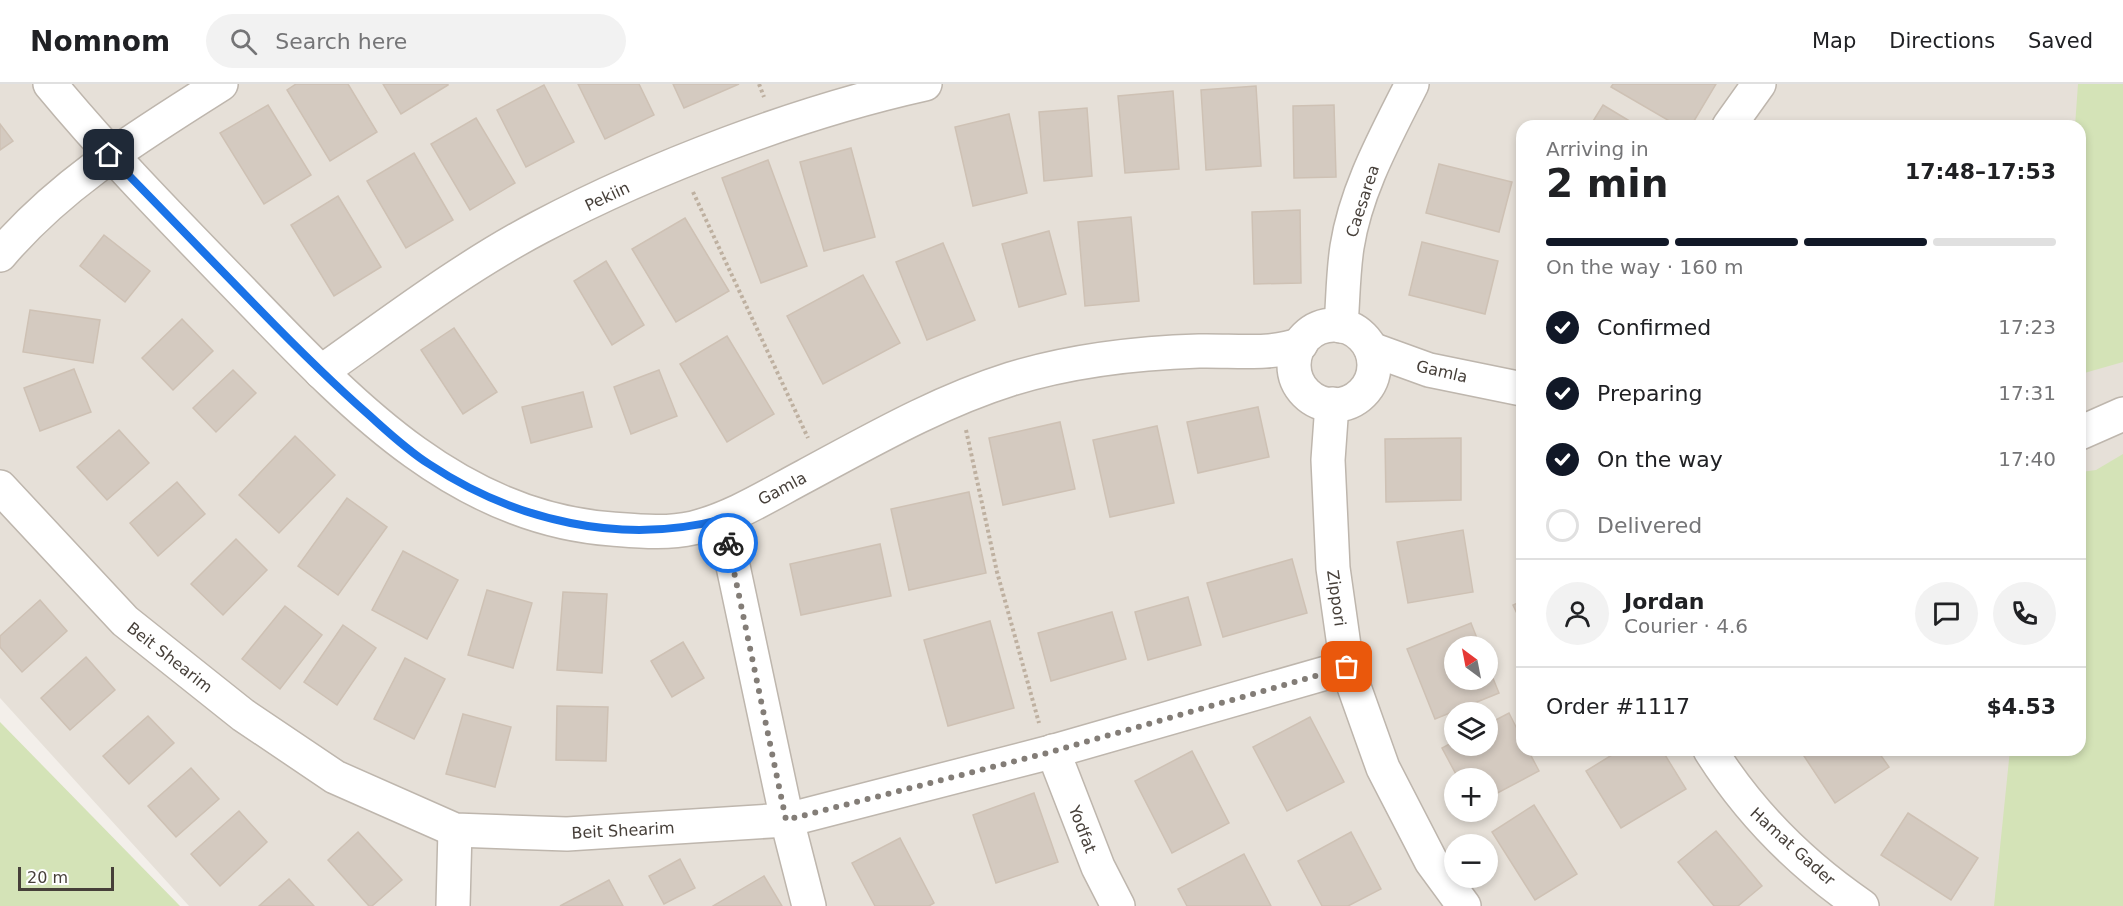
<!DOCTYPE html>
<html lang="en">
<head>
<meta charset="utf-8">
<style>
	body { margin:0; font-family:"DejaVu Sans",sans-serif; background:#f2f2f2; color:#202124; height:100vh; display:flex; flex-direction:column; font-size:22px; white-space:nowrap }
	* { box-sizing:border-box; margin:0 }
	p { font-size:20px; color:#757577 }
	.icon { flex:none; width:33px; height:33px; fill:none; stroke:currentColor; stroke-width:2; stroke-linecap:round; stroke-linejoin:round }
	.map { position:relative; flex:1; overflow:hidden }
	.panel { position:absolute; left:1516px; top:36px; width:570px; height:636px; display:flex; flex-direction:column; background:#fff; border-radius:18px; box-shadow:0 3px 9px #0003 }
	.panel>* { flex:none }
	.needle { width:39px; rotate:328deg }
	.controls { position:absolute; left:1444px; top:552px; display:grid; gap:12px }
	.controls a { display:grid; place-items:center; width:54px; height:54px; border-radius:50%; background:#fff; box-shadow:0 3px 9px #0003; font-size:30px }
	.scale { position:absolute; left:18px; bottom:15px; width:96px; box-sizing:border-box; padding-left:6px; border:3px solid #463f39; border-top:0; font-size:16px; line-height:21px; white-space:nowrap; color:#463f39; -webkit-text-stroke:4px #fff; paint-order:stroke }
	.pin { position:absolute; display:grid; place-items:center; width:51px; height:51px; color:#fff; margin:-26px; border-radius:12px; box-shadow:0 3px 9px #0006 }
	.courier { position:absolute; display:grid; place-items:center; width:60px; height:60px; margin:-30px; border:4px solid #1a73e8; border-radius:50%; background:#fff; color:#222; box-shadow:0 2px 8px #0007 }
	.summary em { font-style:normal; font-weight:800 }
	.summary div { display:flex; flex-direction:column-reverse }
	.summary { display:flex; align-items:center; justify-content:space-between; height:102px; padding:0 30px }
	h1 { font-size:39px; font-weight:800; line-height:45px }
	.bar { display:grid; grid-template-columns:repeat(4,1fr); gap:9px 6px; align-content:center; height:72px; padding:0 30px }
	.bar i { height:8px; border-radius:4px; background:#e0e0e0 }
	.bar .current { background:#111827 }
	.bar p { grid-column:span 4 }
	.line { display:flex; align-items:center; gap:15px; padding:0 30px; border-top:2px solid #e0e0e0 }
	.line div { flex:1 }
	.round { display:grid; place-items:center; flex:none; width:63px; height:63px; border-radius:32px; background:#f2f2f2 }
	ol { padding:0 30px; list-style:none }
	li { display:flex; align-items:center; gap:18px; height:66px }
	li p { margin-inline-start:auto }
	li .icon { padding:6px; border-radius:50%; background:#111827; color:#fff; stroke-width:4 }
	li:last-child { color:#757577 }
	li i { width:33px; height:33px; border:3px solid #e0e0e0; border-radius:50% }
	header { display:flex; align-items:center; gap:36px; box-sizing:border-box; height:84px; padding:0 30px; background:#fff; border-bottom:2px solid #e0e0e0 }
	header strong { font-size:28px }
	nav { display:flex; gap:33px; margin-inline-start:auto; font-size:21px }
	.search { width:420px; height:54px; background:#f2f2f2; display:flex; align-items:center; gap:15px; box-sizing:border-box; padding:0 21px; border-radius:33px; color:#757577; font-size:22px }
	.map>svg:first-child { display:block }
	.residential { fill:#e6e0d8; fill-rule:evenodd }
	.green { fill:#d4e3b7 }
	.building { fill:#d4cac0; stroke:#cec1b4; stroke-width:1.5 }
	.lines { fill:none; stroke-linecap:round; stroke-linejoin:round }
	.minor-casing { stroke:#beb6ad; stroke-width:36 }
	.path { stroke:#beb0a0; stroke-width:4; stroke-dasharray:3 3; stroke-linecap:butt }
	.minor { stroke:#fff; stroke-width:33 }
	.done { stroke:#837d77; stroke-width:6; stroke-dasharray:0 10.8 }
	.route { stroke:#1a73e8; stroke-width:8 }
	.labels { text-anchor:middle; stroke-width:5; stroke-linejoin:round; paint-order:stroke }
	.street-label { font-size:16px; fill:#463f39; stroke:#fff }
</style>
</head>
<body>
<header>
<strong>Nomnom</strong>
<div class="search"><svg class="icon" aria-label="search" viewBox="0 0 24 24"><circle cx="10" cy="10" r="6"/><path d="M15 15l6 6"/></svg>Search here</div>
<nav><a>Map</a><a>Directions</a><a>Saved</a></nav>
</header>
<div class="map">
<svg width="2123" height="822" viewBox="0 0 2123 822">
	<rect width="100%" height="100%" fill="#f3efea"/>
	<path class="residential" d="M0 0H2123V822H189L0 614ZM1522 42H2080V666H1522ZM1455 562H1488V596H1455ZM1455 628H1488V662H1455ZM1455 694H1488V728H1455ZM1455 760H1488V794H1455Z"/>
	<g class="green">
		<polygon points="2078,0 2123,0 2123,278 2081,290 2080,42 2075,42"/>
		<polygon points="2123,370 2123,822 1994,822 2010,666 2080,666 2081,388 2096,386"/>
		<polygon points="0,638 180,822 0,822"/>
	</g>
	<g class="building">
		<polygon points="296,0 348,0 377,48 330,77 287,6"/>
		<polygon points="383,0 448,0 448,1 401,30"/>
		<polygon points="578,0 639,0 654,31 605,55"/>
		<polygon points="673,0 739,0 684,24"/>
		<polygon points="1613,0 1716,0 1691,42 1678,42 1611,3"/>
		<polygon points="544,1 574,58 526,83 497,26"/>
		<polygon points="1256,2 1261,82 1206,86 1201,6"/>
		<polygon points="1173,7 1179,85 1125,89 1118,12"/>
		<polygon points="268,21 311,91 264,120 220,49"/>
		<polygon points="1334,21 1336,93 1294,94 1293,22"/>
		<polygon points="1603,21 1638,42 1590,42"/>
		<polygon points="1087,24 1092,92 1044,97 1039,28"/>
		<polygon points="1009,30 1027,109 973,122 955,43"/>
		<polygon points="476,34 515,99 470,126 431,60"/>
		<polygon points="0,40 13,57 0,66"/>
		<polygon points="851,64 875,153 824,167 800,78"/>
		<polygon points="414,69 453,136 406,164 367,97"/>
		<polygon points="768,76 807,182 761,199 722,94"/>
		<polygon points="1439,80 1512,98 1499,148 1426,129"/>
		<polygon points="338,112 381,183 334,212 291,141"/>
		<polygon points="1300,126 1301,199 1254,200 1252,128"/>
		<polygon points="1131,133 1139,217 1085,222 1078,138"/>
		<polygon points="685,134 729,207 676,238 632,165"/>
		<polygon points="1049,147 1066,210 1019,223 1002,160"/>
		<polygon points="104,151 150,187 125,218 80,182"/>
		<polygon points="1422,158 1498,177 1485,230 1409,211"/>
		<polygon points="943,159 975,236 927,256 896,178"/>
		<polygon points="606,177 644,241 612,261 574,197"/>
		<polygon points="863,191 900,259 823,300 787,232"/>
		<polygon points="30,226 100,236 93,279 23,268"/>
		<polygon points="182,235 213,267 173,306 142,274"/>
		<polygon points="454,244 497,308 463,330 421,266"/>
		<polygon points="727,252 774,330 727,358 680,280"/>
		<polygon points="74,285 91,328 40,347 24,304"/>
		<polygon points="233,286 256,309 216,348 193,324"/>
		<polygon points="659,286 677,332 631,350 614,303"/>
		<polygon points="583,308 592,343 531,359 522,323"/>
		<polygon points="1258,323 1269,373 1198,389 1187,338"/>
		<polygon points="1060,338 1075,405 1003,421 989,354"/>
		<polygon points="1157,342 1174,419 1110,433 1093,356"/>
		<polygon points="119,346 149,379 107,416 77,383"/>
		<polygon points="295,352 335,391 279,449 239,411"/>
		<polygon points="1461,354 1461,416 1386,418 1385,355"/>
		<polygon points="177,398 205,430 158,472 130,439"/>
		<polygon points="969,408 986,489 909,506 891,425"/>
		<polygon points="347,414 387,443 338,511 298,482"/>
		<polygon points="1463,446 1473,508 1408,519 1397,458"/>
		<polygon points="236,455 267,486 223,531 191,500"/>
		<polygon points="880,460 891,512 801,531 790,480"/>
		<polygon points="403,467 458,496 427,555 372,526"/>
		<polygon points="1292,475 1307,529 1223,553 1207,499"/>
		<polygon points="487,506 532,519 513,584 468,571"/>
		<polygon points="563,508 607,510 602,589 557,586"/>
		<polygon points="1188,513 1201,561 1148,576 1135,528"/>
		<polygon points="40,516 67,547 22,588 0,563 0,552"/>
		<polygon points="1522,517 1522,540 1513,521"/>
		<polygon points="285,522 322,551 280,605 242,575"/>
		<polygon points="1112,528 1126,575 1051,597 1038,549"/>
		<polygon points="990,537 1014,624 948,642 924,556"/>
		<polygon points="1471,539 1480,562 1455,562 1455,596 1488,596 1488,582 1499,609 1435,635 1407,565"/>
		<polygon points="343,541 376,564 337,621 304,598"/>
		<polygon points="683,558 704,594 672,613 651,577"/>
		<polygon points="86,573 115,606 70,646 41,614"/>
		<polygon points="405,574 445,595 414,655 374,635"/>
		<polygon points="557,622 608,623 606,677 556,676"/>
		<polygon points="1509,629 1522,655 1522,666 1528,666 1539,687 1488,714 1488,694 1458,694 1442,664 1455,657 1455,662 1488,662 1488,640"/>
		<polygon points="463,630 511,643 495,703 446,690"/>
		<polygon points="148,632 174,659 129,700 103,672"/>
		<polygon points="1310,633 1344,698 1287,727 1253,663"/>
		<polygon points="1620,666 1662,666 1686,705 1621,744 1586,687"/>
		<polygon points="1800,666 1877,666 1889,683 1835,719"/>
		<polygon points="1192,667 1229,739 1172,769 1135,697"/>
		<polygon points="191,684 219,715 176,753 148,722"/>
		<polygon points="1034,709 1058,778 996,799 973,731"/>
		<polygon points="1534,721 1577,790 1535,816 1492,748"/>
		<polygon points="239,727 267,758 220,802 191,770"/>
		<polygon points="1908,729 1978,774 1951,816 1881,771"/>
		<polygon points="1716,747 1762,802 1738,822 1714,822 1678,778"/>
		<polygon points="358,748 402,796 372,822 369,822 328,776"/>
		<polygon points="1351,748 1381,805 1348,822 1322,822 1298,777"/>
		<polygon points="900,754 934,819 929,822 875,822 852,779"/>
		<polygon points="1244,770 1271,822 1187,822 1178,805"/>
		<polygon points="680,775 695,804 664,820 649,792"/>
		<polygon points="764,792 782,822 713,822"/>
		<polygon points="289,795 314,822 259,822"/>
		<polygon points="609,796 623,822 560,822"/>
	</g>
	<g class="lines">
		<defs>
			<g id="minor">
				<path d="M50 0C108 70 171 134 234 199 340 308 450 434 612 445 638 447 667 450 693 444 733 434 769 411 805 392 872 356 938 318 1011 295 1073 276 1135 269 1199 267 1233 266 1269 272 1301 260"/>
				<polyline points="1729,42 1759,0"/>
				<path d="M0 171C62 98 141 51 221 0"/>
				<circle cx="1334" cy="281" r="40"/>
				<path d="M1341 242C1343 216 1343 189 1347 163 1356 105 1386 52 1412 0"/>
				<polyline points="1371,265 1429,286 1522,305"/>
				<path d="M321 288C392 238 462 184 540 143 654 83 799 28 925 0"/>
				<polyline points="1332,320 1328,376 1333,484 1347,583 1383,684 1431,777 1464,822"/>
				<polyline points="2080,349 2123,330"/>
				<polyline points="0,403 125,537 243,631 335,693 455,746 567,750 787,736 1047,669 1347,583"/>
				<polyline points="723,435 787,736 809,822"/>
				<path d="M1710 666C1749 728 1802 781 1862 822"/>
				<polyline points="1053,667 1098,783 1118,822"/>
				<polyline points="453,822 455,746"/>
			</g>
		</defs>
		<use href="#minor" class="minor-casing"/>
		<g class="path">
			<polyline points="759,0 764,13"/>
			<polyline points="693,108 808,354"/>
			<polyline points="966,346 997,488 1039,639"/>
		</g>
		<use href="#minor" class="minor"/>
	</g>
	<g class="lines">
		<polyline class="done" points="728,459 786,736 1047,669 1347,583"/>
		<path class="route" d="M109 71C159 122 208 173 258 224 294 261 330 297 369 331 388 348 407 366 429 380 515 437 622 462 723 435L728 459"/>
	</g>
	<g class="labels">
		<g class="street-label">
			<text transform="translate(607 112) rotate(-25)" y="6">Pekiin</text>
			<text transform="translate(1362 117) rotate(-72)" y="6">Caesarea</text>
			<text transform="translate(1442 287) rotate(13)" y="6">Gamla</text>
			<text transform="translate(782 404) rotate(-28)" y="6">Gamla</text>
			<text transform="translate(1337 514) rotate(82)" y="6">Zippori</text>
			<text transform="translate(170 573) rotate(38)" y="6">Beit Shearim</text>
			<text transform="translate(1083 745) rotate(69)" y="6">Yodfat</text>
			<text transform="translate(623 746) rotate(-3)" y="6">Beit Shearim</text>
			<text transform="translate(1793 762) rotate(42)" y="6">Hamat Gader</text>
		</g>
	</g>
</svg>
<div class="controls">
<a><svg class="needle" viewBox="-14 -14 28 28"><path d="M0-13l5 13h-10z" fill="#e53935"/><path d="M0 13l5-13h-10z" fill="#757577"/></svg></a>
<a><svg class="icon" aria-label="layers" viewBox="0 0 24 24"><path d="M12 4l9 5-9 5-9-5zM3 14l9 5 9-5"/></svg></a>
<a>+</a>
<a>−</a>
</div>
<div class="scale">20 m</div>
<div class="pin" style="left:1347px;top:583px;background:#ea580c"><svg class="icon" aria-label="bag" viewBox="0 0 24 24"><path d="M5 8h14l-1 12H6zM9 8a3 3 0 0 1 6 0"/></svg></div>
<div class="pin" style="left:109px;top:71px;background:#1f2937"><svg class="icon" aria-label="home" viewBox="0 0 24 24"><path d="M3 11l9-7 9 7M6 9v11h12V9"/></svg></div>
<div class="courier" style="left:728px;top:459px"><svg class="icon" aria-label="bike" viewBox="0 0 24 24"><circle cx="6" cy="16" r="4"/><circle cx="18" cy="16" r="4"/><path d="M6 16l4-8h5l3 8M10 8l3 8H6M13 5h3"/></svg></div>
<section class="panel">
<div class="summary"><div><h1>2 min</h1><p>Arriving in</p></div><em>17:48–17:53</em></div>
<div class="bar"><i class="current"></i><i class="current"></i><i class="current"></i><i></i><p>On the way · 160 m</p></div>
<ol>
<li><svg class="icon" aria-label="check" viewBox="0 0 24 24"><path d="M5 12l5 5 9-10"/></svg>Confirmed<p>17:23</p></li>
<li><svg class="icon" aria-label="check" viewBox="0 0 24 24"><path d="M5 12l5 5 9-10"/></svg>Preparing<p>17:31</p></li>
<li><svg class="icon" aria-label="check" viewBox="0 0 24 24"><path d="M5 12l5 5 9-10"/></svg>On the way<p>17:40</p></li>
<li><i></i>Delivered</li>
</ol>
<div class="line" style="height:108px"><a class="round"><svg class="icon" aria-label="person" viewBox="0 0 24 24"><circle cx="12" cy="8" r="4"/><path d="M4 21q1-7 8-7t8 7"/></svg></a><div><b>Jordan</b><p>Courier · 4.6</p></div><a class="round"><svg class="icon" aria-label="chat" viewBox="0 0 24 24"><path d="M4 5h16v11H9l-5 4z"/></svg></a><a class="round"><svg class="icon" aria-label="phone" viewBox="0 0 24 24"><path d="M5 4h4l2 5-3 2q2 4 5 5l2-3 5 2v4C11 20 4 13 5 4z"/></svg></a></div>
<div class="line" style="height:78px"><div>Order #1117</div><b>$4.53</b></div>
</section>
</div>
</body>
</html>
